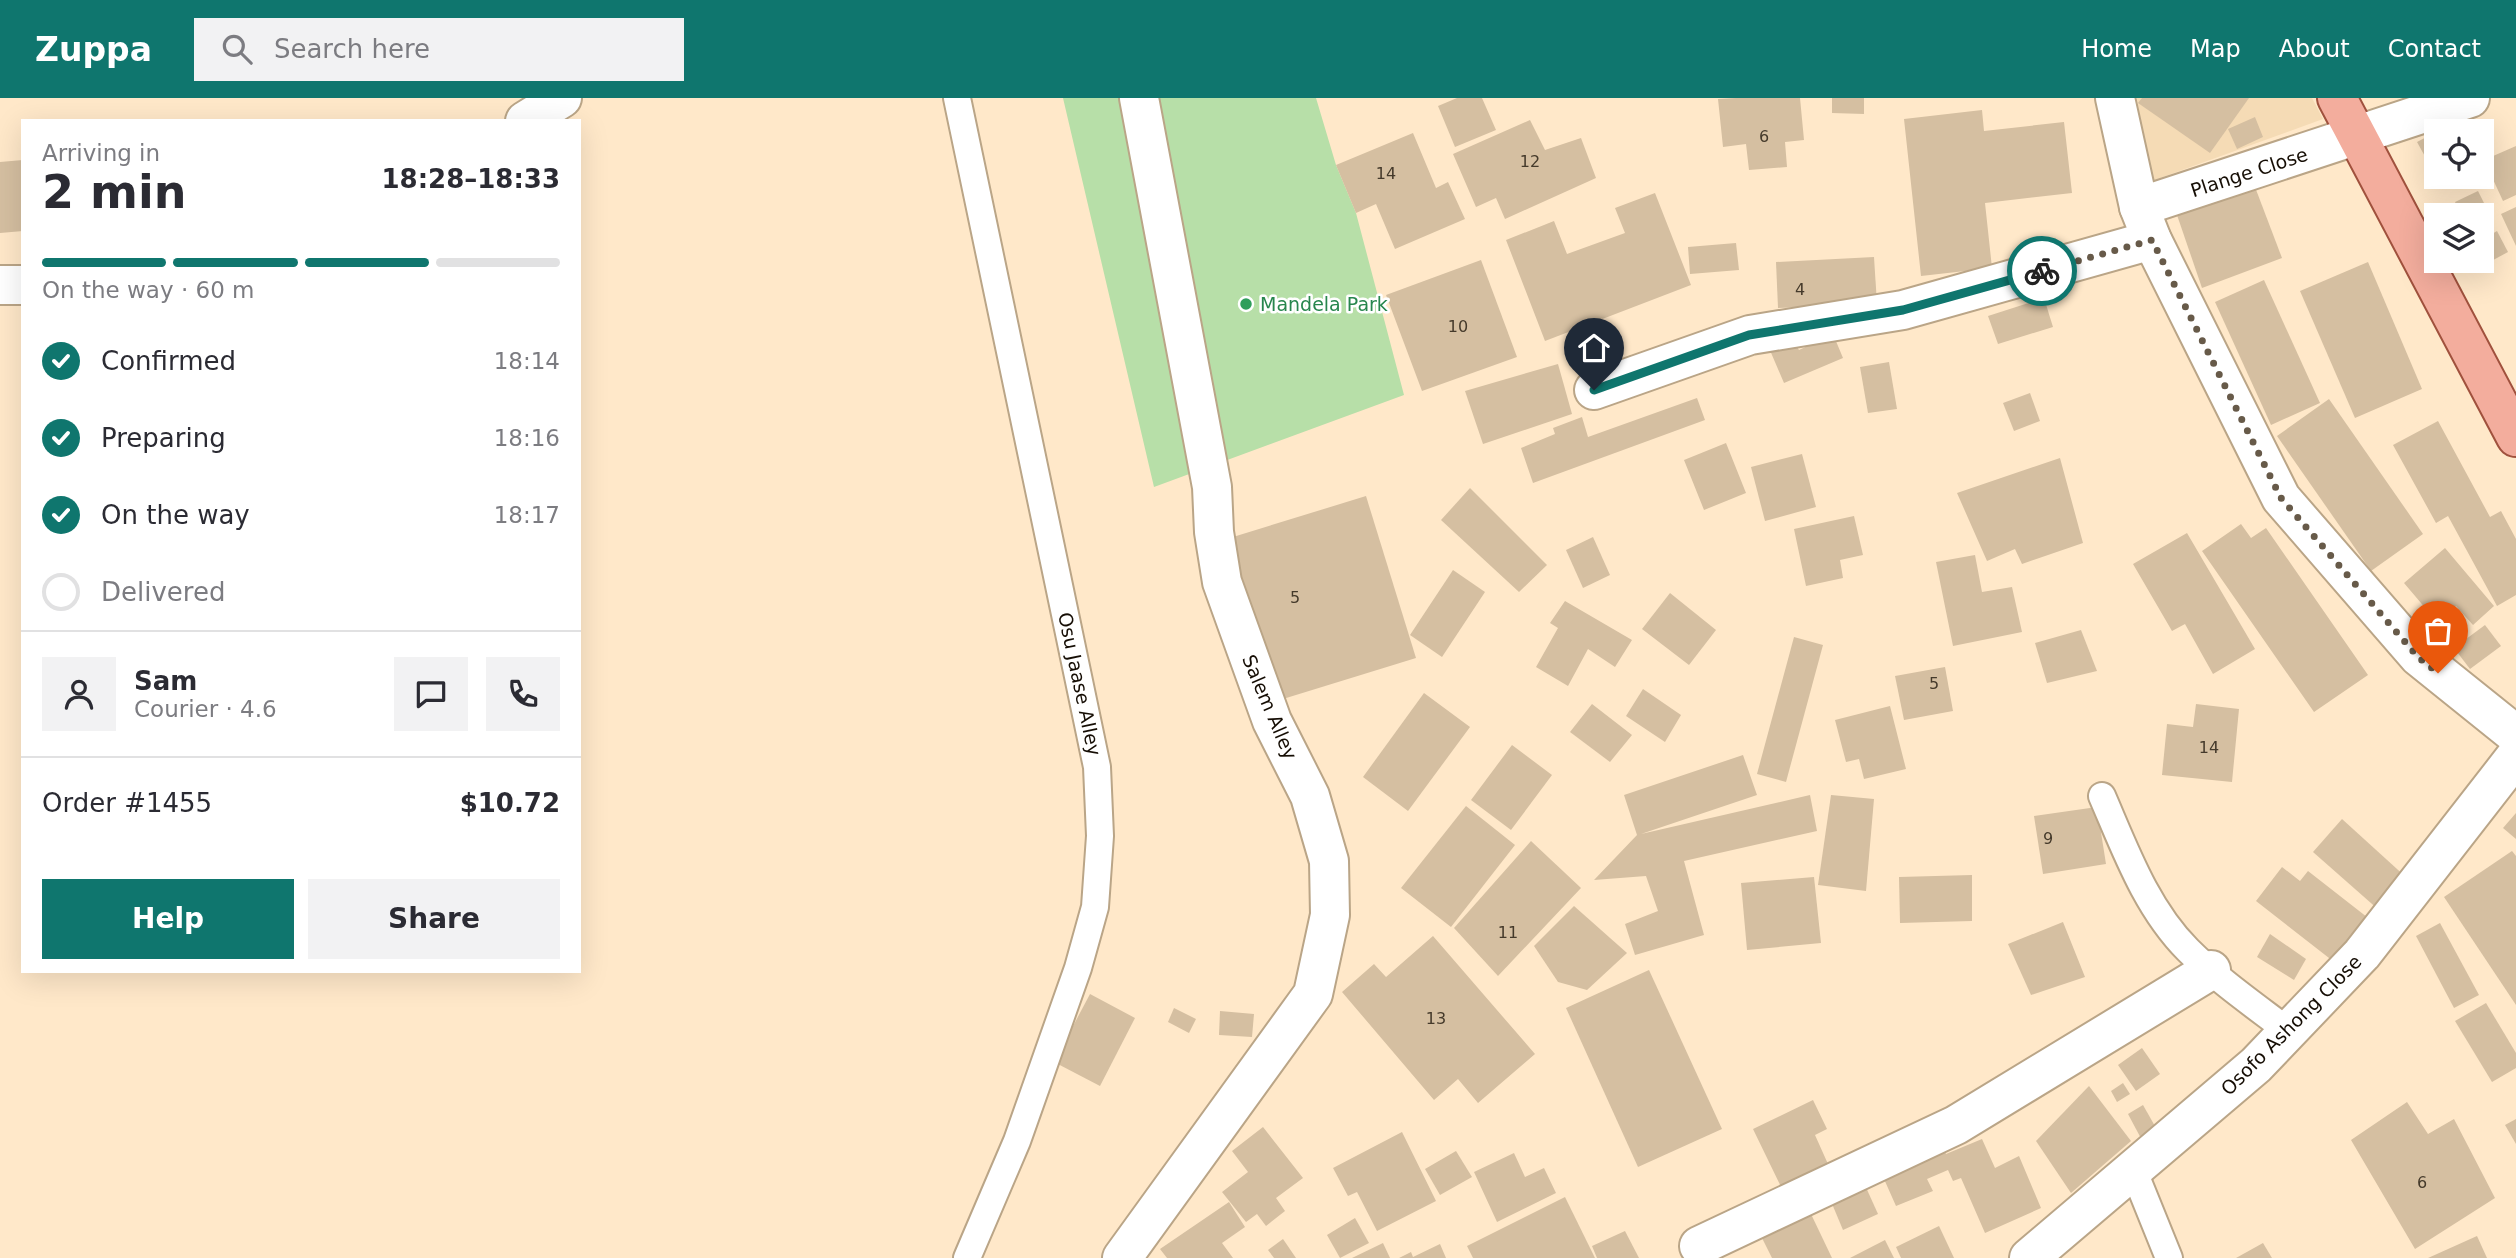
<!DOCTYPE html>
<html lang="en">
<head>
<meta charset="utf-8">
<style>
	body { margin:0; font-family:"DejaVu Sans",sans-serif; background:#f2f2f3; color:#2b2b33; height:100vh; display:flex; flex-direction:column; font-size:26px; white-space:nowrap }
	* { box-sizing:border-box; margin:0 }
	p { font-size:23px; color:#7c7c81 }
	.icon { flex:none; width:38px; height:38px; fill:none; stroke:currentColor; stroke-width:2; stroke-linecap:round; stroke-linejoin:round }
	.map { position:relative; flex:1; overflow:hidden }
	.side { position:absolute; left:21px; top:21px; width:560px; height:854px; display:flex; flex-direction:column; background:#fff; border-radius:0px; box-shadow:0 7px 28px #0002 }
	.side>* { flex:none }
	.buttons { position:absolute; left:2424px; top:21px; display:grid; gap:14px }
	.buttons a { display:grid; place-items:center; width:70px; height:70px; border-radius:0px; background:#fff; box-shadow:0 7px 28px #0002; font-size:35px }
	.pin { position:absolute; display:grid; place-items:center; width:60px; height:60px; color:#fff; margin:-72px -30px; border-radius:50% 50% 50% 0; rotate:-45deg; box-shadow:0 0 7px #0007 }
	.pin .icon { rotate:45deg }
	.courier { position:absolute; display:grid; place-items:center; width:70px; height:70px; margin:-35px; border:5px solid #0f766e; border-radius:50%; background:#fff; color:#222; box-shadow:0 2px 9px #0007 }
	.summary em { font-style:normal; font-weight:800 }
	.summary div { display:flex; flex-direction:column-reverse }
	.summary { display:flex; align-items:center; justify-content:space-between; height:119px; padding:0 21px }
	h1 { font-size:46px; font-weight:800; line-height:52px }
	.bar { display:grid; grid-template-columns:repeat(4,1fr); gap:10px 7px; align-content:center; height:84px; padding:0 21px }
	.bar i { height:9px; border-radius:5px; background:#e1e1e2 }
	.bar .active { background:#0f766e }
	.bar p { grid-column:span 4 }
	.line { display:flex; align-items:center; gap:18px; padding:0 21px; border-top:2px solid #e1e1e2 }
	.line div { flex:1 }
	.round { display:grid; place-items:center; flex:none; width:74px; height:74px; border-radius:0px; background:#f2f2f3 }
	ol { padding:0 21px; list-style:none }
	li { display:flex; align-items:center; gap:21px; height:77px }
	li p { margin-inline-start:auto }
	li .icon { padding:7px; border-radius:50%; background:#0f766e; color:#fff; stroke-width:4 }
	li:last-child { color:#7c7c81 }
	li i { width:38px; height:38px; border:4px solid #e1e1e2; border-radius:50% }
	.action { display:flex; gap:14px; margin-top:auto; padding:14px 21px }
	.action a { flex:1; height:80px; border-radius:0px; background:#0f766e; color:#fff; font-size:28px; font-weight:800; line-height:80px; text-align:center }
	.action a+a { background:#f2f2f3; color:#2b2b33 }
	header { display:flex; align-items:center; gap:42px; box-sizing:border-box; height:98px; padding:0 35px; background:#0f766e; color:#fff }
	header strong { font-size:33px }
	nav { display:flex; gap:38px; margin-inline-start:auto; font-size:24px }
	.search { width:490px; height:63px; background:#f2f2f3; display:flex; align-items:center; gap:18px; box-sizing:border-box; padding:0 24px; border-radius:0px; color:#7c7c81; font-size:26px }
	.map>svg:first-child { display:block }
	.built { fill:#f5dbb5 }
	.green { fill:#b7dfa8 }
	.building { fill:#d5bfa1 }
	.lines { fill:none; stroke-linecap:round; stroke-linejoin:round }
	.service-casing { stroke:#baa587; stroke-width:30 }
	.minor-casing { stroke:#baa587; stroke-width:42 }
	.primary-casing { stroke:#a0513d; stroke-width:42 }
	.service { stroke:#fff; stroke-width:26 }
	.minor { stroke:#fff; stroke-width:38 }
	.primary { stroke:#f3ad9d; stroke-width:38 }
	.done { stroke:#675a49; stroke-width:7; stroke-dasharray:0 12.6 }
	.route { stroke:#0f766e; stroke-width:9 }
	.leisure-dot { fill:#2e9e5b; stroke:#fff; stroke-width:2.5 }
	.labels { text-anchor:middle; stroke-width:5; stroke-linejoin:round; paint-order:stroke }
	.number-label { font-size:16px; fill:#453a2b }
	.street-label { font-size:19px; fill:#150d04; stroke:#fff }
	.leisure-label { font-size:19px; fill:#27864d; stroke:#fff; text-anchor:start }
</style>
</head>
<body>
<header>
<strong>Zuppa</strong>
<div class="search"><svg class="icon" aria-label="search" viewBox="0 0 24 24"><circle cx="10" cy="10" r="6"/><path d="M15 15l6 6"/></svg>Search here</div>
<nav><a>Home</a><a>Map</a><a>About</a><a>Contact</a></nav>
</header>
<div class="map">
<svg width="2516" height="1160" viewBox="0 0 2516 1160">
	<rect width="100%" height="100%" fill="#ffe8c9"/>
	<polygon class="built" points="2137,0 2312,0 2323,21 2149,84"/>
	<polygon class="green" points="1063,0 1316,0 1336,67 1356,115 1404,297 1154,389"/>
	<g class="building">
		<polygon points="1457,0 1482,0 1496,32 1455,49 1438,8"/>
		<polygon points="1736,0 1800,0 1804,42 1785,44 1787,69 1749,72 1746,46 1723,49 1718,1"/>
		<polygon points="1832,0 1864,0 1864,16 1832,15"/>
		<polygon points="2142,0 2249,0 2210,55 2138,5"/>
		<polygon points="1982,12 1984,33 2064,24 2072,95 1985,105 1992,170 1921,178 1904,21"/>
		<polygon points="2255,19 2263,39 2237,51 2228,31"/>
		<polygon points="1530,22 1545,52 1581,40 1596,80 1505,121 1496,100 1476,109 1453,56"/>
		<polygon points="2436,34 2436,79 2461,79 2442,89 2417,44"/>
		<polygon points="1413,35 1436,90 1448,84 1465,121 1395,151 1376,106 1356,115 1336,67"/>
		<polygon points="2516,48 2516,97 2503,103 2484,62"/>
		<polygon points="23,62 23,133 0,135 0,64"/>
		<polygon points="2255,89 2282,160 2202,190 2177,117"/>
		<polygon points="2478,93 2494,125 2482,130 2482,117 2461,117 2455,104"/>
		<polygon points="1655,95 1691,187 1545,243 1506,142 1554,123 1567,156 1625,135 1615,110"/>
		<polygon points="2516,109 2516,148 2501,116"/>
		<polygon points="2497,133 2508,154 2484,167 2482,142"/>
		<polygon points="1736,145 1739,172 1690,176 1688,149"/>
		<polygon points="1874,159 1877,206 1778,210 1776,164"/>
		<polygon points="1481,162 1517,259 1422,293 1386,197"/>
		<polygon points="2368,164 2422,291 2355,320 2300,193"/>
		<polygon points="2264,182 2320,305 2271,327 2215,204"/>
		<polygon points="2044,200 2053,229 1998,246 1988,218"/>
		<polygon points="1833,236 1843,260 1784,285 1769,250 1791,239 1799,252"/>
		<polygon points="1889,264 1897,311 1868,315 1860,269"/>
		<polygon points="1558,266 1572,316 1483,346 1465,293"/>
		<polygon points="2030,295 2040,323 2014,333 2003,305"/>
		<polygon points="1697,300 1705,322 1533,385 1521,350 1555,336 1553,330 1582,319 1588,339"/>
		<polygon points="2329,301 2423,436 2371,473 2277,338"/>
		<polygon points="2438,323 2490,419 2501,413 2516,441 2516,497 2497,508 2448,418 2436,425 2393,347"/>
		<polygon points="1726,345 1746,395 1704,412 1684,362"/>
		<polygon points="1802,356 1816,409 1765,423 1751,369"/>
		<polygon points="2060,360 2083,445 2022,466 2015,451 1987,463 1957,395"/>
		<polygon points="1470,390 1547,467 1519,494 1441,422"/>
		<polygon points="1366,398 1416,560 1270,605 1220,443"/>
		<polygon points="1854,418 1863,457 1840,462 1843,480 1806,488 1794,431"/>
		<polygon points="2241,426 2251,440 2266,430 2368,577 2314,614 2202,453"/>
		<polygon points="2187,435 2255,551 2213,576 2185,526 2172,533 2133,466"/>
		<polygon points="1593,439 1610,477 1583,490 1566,452"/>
		<polygon points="2445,450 2494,508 2473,527 2456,508 2438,525 2404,485"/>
		<polygon points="1975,457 1982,494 2012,489 2022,534 1953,548 1936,464"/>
		<polygon points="1453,472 1485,494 1442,559 1410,537"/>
		<polygon points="1670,495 1716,532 1689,567 1642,531"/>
		<polygon points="1565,503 1632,542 1615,569 1588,551 1568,588 1536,569 1558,530 1550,525"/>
		<polygon points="2485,527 2501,548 2470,571 2454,550"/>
		<polygon points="2081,532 2097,573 2047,585 2035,545"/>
		<polygon points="1794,539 1823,547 1786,684 1757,676"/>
		<polygon points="1945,569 1953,613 1904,622 1895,578"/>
		<polygon points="1643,591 1681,617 1665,644 1626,618"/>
		<polygon points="1424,595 1470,629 1408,713 1363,679"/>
		<polygon points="1592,606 1632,637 1610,664 1570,634"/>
		<polygon points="2196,606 2239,611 2232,684 2162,677 2167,626 2193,629"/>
		<polygon points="1890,608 1906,671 1864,681 1859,661 1846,664 1835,622"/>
		<polygon points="1512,647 1552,677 1511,732 1471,702"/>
		<polygon points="1743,657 1757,697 1641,736 1810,697 1817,733 1684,763 1704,837 1635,857 1625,826 1658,813 1646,778 1594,782 1637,737 1624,697"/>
		<polygon points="1831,697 1874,701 1866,793 1818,787"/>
		<polygon points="1466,708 1515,747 1451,829 1401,790"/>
		<polygon points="2097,709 2106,766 2043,776 2034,718"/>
		<polygon points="2516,715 2516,741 2503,730"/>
		<polygon points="2342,721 2408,781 2380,813 2313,754"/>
		<polygon points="1531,743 1581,790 1498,878 1454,830"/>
		<polygon points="2512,753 2516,758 2516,907 2444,799"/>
		<polygon points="2282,769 2300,783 2308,773 2372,823 2338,867 2256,803"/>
		<polygon points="1972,777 1972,823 1900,825 1899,779"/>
		<polygon points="1814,779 1821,845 1747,852 1741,785"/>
		<polygon points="1574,808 1627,855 1587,892 1558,884 1534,848"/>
		<polygon points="2063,824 2085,879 2031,897 2008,846"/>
		<polygon points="2440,825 2479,897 2454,910 2416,838"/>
		<polygon points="2270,836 2306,861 2294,882 2257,859"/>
		<polygon points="1433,838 1535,956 1478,1005 1458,981 1434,1002 1342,894 1374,866 1386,879"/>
		<polygon points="1649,872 1722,1031 1638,1069 1566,910"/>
		<polygon points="1090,896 1135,920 1100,988 1054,964"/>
		<polygon points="2486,905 2516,955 2516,970 2492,984 2455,923"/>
		<polygon points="1174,910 1196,921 1189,935 1168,924"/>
		<polygon points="1220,913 1254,916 1252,939 1219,937"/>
		<polygon points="2142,950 2160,976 2136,993 2118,967"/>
		<polygon points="2123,985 2130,996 2117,1004 2111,993"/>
		<polygon points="2089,988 2131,1043 2071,1095 2036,1043"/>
		<polygon points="1813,1002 1827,1031 1815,1037 1832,1075 1785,1097 1753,1031"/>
		<polygon points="2407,1004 2428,1036 2454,1021 2495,1100 2415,1151 2351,1042"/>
		<polygon points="2143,1007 2160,1037 2144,1046 2128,1016"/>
		<polygon points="2516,1021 2516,1046 2505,1027"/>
		<polygon points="1263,1029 1303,1080 1276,1100 1285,1113 1266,1128 1257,1116 1246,1124 1222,1094 1248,1074 1232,1053"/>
		<polygon points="1402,1034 1436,1103 1377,1133 1357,1094 1348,1098 1333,1070"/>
		<polygon points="1982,1041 1995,1070 2019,1058 2041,1110 1985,1135 1961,1080 1953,1083 1948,1072 1927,1081 1933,1093 1896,1108 1880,1072 1941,1045 1946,1056"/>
		<polygon points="1456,1053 1472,1079 1440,1097 1425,1071"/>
		<polygon points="1514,1055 1525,1079 1544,1070 1556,1095 1497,1124 1474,1074"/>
		<polygon points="1864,1085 1878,1116 1843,1132 1830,1101"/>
		<polygon points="1565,1099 1595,1160 1473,1160 1467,1148"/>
		<polygon points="1229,1104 1245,1129 1222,1145 1233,1160 1167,1160 1160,1151"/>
		<polygon points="1811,1116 1832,1160 1772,1160 1762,1140"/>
		<polygon points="1355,1120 1369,1145 1340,1160 1327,1137"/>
		<polygon points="1939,1128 1954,1160 1901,1160 1896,1149"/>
		<polygon points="1625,1133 1639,1160 1597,1160 1592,1148"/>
		<polygon points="2477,1138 2487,1160 2428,1160"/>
		<polygon points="1283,1141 1296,1160 1274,1160 1268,1152"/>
		<polygon points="1885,1142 1894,1160 1850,1160"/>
		<polygon points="1383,1145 1390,1160 1352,1160"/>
		<polygon points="2263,1145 2272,1160 2236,1160"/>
		<polygon points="1440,1146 1446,1160 1399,1160 1411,1154 1413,1159"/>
	</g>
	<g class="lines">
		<defs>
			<g id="service">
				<polyline points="957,0 1097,669 1100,738 1095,809 1078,870 1017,1043 967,1160"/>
				<path d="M2102 698C2125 751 2146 810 2188 852 2218 882 2254 907 2288 933"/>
				<polyline points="2133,1071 2169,1160"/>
			</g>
			<g id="minor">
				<polyline points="2115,0 2139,109 2152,142 2281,400 2419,559 2516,637"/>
				<polyline points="525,23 562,0"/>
				<polyline points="2139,109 2470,0"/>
				<polyline points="0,187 23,187"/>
				<polyline points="1594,292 1750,237 1903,212 2152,142"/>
				<polyline points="1699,1148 1956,1027 2211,872"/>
				<polyline points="1122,1160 1313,896 1330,817 1329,763 1310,698 1272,623 1222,484 1214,434 1212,389 1139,0"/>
				<polyline points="2029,1160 2256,967 2362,856 2516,658"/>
			</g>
			<polyline id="primary" points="2337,0 2516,339"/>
		</defs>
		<use href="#service" class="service-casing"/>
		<use href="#minor" class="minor-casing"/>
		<use href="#primary" class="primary-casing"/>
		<use href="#service" class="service"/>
		<use href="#minor" class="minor"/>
		<use href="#primary" class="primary"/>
	</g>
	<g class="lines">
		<polyline class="done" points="2042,173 2152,142 2281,400 2418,559 2438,575"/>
		<polyline class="route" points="1594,292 1749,237 1903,212 2042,173"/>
	</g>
	<circle class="leisure-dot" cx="1246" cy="206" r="7"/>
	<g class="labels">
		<g class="number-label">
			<text x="1764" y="44">6</text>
			<text x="1530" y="69">12</text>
			<text x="1386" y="81">14</text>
			<text x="1800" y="197">4</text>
			<text x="1458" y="234">10</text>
			<text x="1295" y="505">5</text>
			<text x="1934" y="591">5</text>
			<text x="2209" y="655">14</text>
			<text x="2048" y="746">9</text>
			<text x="1508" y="840">11</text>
			<text x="1436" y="926">13</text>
			<text x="2422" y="1090">6</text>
		</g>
		<g class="street-label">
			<text transform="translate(2249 74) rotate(-18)" y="7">Plange Close</text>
			<text transform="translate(1080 586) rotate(78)" y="7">Osu Jaase Alley</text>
			<text transform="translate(1270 609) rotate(67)" y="7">Salem Alley</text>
			<text transform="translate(2291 927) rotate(-45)" y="7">Osofo Ashong Close</text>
		</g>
		<g class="leisure-label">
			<text x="1260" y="213">Mandela Park</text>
		</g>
	</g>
</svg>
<div class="buttons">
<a><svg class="icon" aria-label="locate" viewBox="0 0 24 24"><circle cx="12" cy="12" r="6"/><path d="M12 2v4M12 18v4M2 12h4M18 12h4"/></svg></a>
<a><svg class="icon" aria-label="layers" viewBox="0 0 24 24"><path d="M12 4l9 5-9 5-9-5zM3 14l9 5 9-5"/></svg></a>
</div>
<div class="pin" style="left:2438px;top:575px;background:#ea580c"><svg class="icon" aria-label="bag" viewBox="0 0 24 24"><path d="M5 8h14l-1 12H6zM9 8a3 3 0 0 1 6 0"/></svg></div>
<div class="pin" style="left:1594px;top:292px;background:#1f2937"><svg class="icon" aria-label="home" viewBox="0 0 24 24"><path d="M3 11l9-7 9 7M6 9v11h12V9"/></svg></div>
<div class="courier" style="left:2042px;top:173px"><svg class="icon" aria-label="bike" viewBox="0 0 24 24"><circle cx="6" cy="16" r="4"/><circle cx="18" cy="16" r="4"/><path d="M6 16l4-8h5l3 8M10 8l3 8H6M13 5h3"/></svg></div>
<section class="side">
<div class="summary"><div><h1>2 min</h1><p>Arriving in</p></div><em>18:28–18:33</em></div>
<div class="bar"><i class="active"></i><i class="active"></i><i class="active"></i><i></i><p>On the way · 60 m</p></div>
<ol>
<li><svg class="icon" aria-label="check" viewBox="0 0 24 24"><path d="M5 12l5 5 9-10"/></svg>Confirmed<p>18:14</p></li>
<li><svg class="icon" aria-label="check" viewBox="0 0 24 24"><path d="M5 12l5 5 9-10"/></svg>Preparing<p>18:16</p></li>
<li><svg class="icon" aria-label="check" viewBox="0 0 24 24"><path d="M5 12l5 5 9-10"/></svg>On the way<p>18:17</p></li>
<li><i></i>Delivered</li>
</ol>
<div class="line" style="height:126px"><a class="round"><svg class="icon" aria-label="person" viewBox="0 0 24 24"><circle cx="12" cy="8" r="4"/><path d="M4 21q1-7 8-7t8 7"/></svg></a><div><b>Sam</b><p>Courier · 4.6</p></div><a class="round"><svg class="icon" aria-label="chat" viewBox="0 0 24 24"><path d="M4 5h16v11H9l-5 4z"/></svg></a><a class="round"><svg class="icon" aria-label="phone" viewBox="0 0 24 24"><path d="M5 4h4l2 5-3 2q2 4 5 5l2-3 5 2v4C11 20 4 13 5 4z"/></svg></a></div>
<div class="line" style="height:91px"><div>Order #1455</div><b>$10.72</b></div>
<div class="action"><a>Help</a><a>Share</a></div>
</section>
</div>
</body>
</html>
